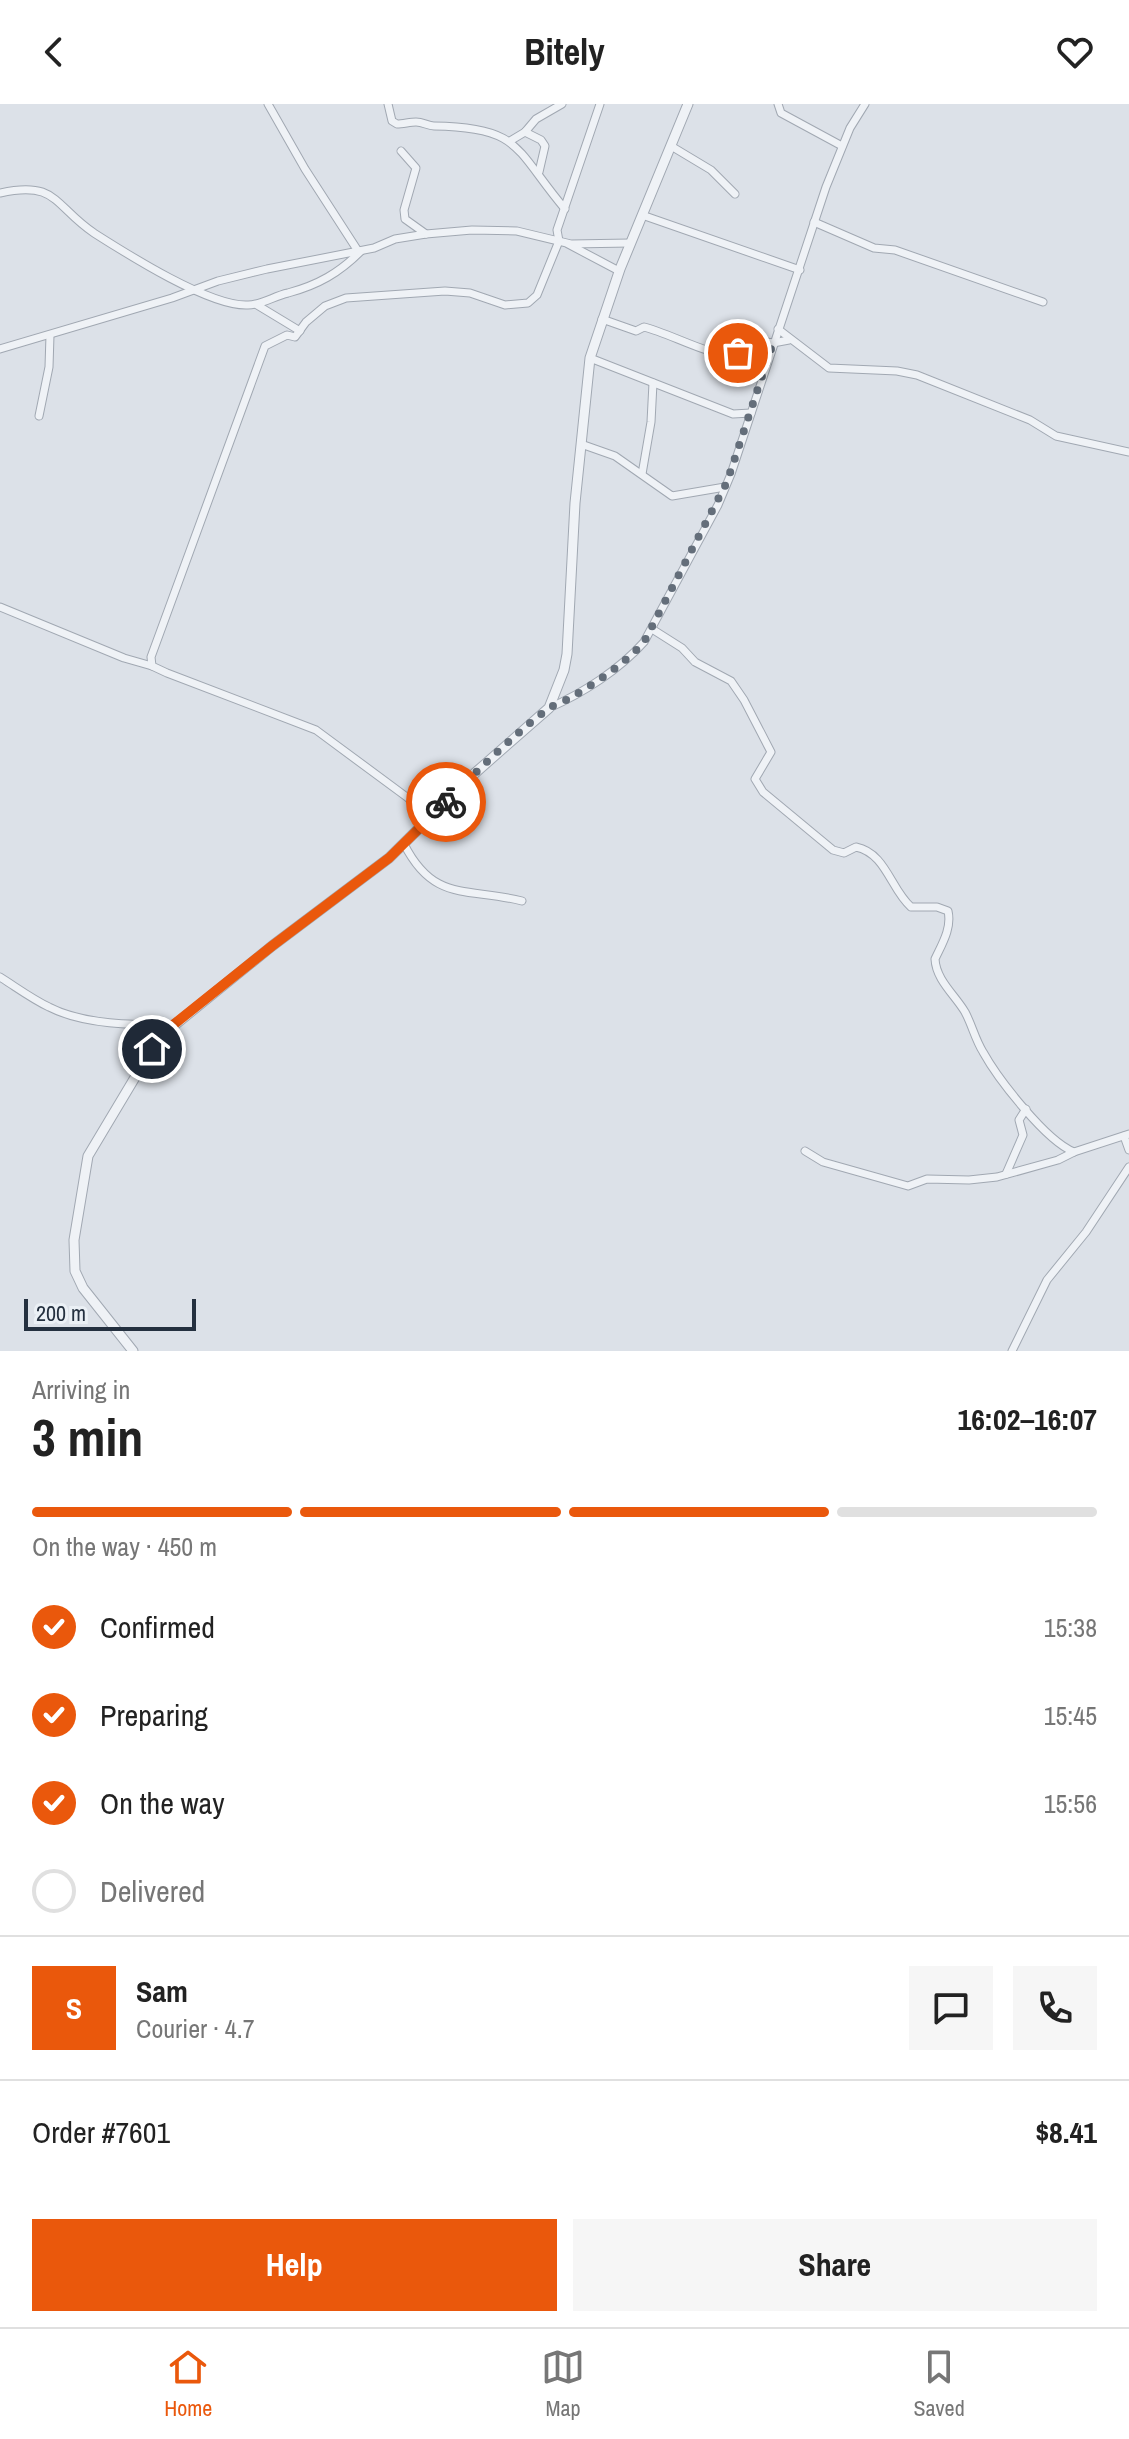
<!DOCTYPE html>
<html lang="en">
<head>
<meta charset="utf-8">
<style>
	body { margin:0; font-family:"Archivo Narrow",sans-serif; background:#f6f6f6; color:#222; height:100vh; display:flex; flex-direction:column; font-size:30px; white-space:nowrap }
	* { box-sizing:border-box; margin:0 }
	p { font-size:26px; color:#767676 }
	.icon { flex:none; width:44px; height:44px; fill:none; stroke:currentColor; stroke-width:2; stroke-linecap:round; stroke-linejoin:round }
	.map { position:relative; height:1247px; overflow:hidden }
	.sheet { display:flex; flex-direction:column; background:#fff; flex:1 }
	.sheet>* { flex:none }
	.scale { position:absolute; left:24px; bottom:20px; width:172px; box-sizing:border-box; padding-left:8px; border:4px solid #24303f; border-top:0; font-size:22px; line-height:28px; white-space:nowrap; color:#24303f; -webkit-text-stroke:6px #ebf0f5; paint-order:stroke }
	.pin { position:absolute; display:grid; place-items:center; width:68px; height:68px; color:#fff; margin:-34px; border:4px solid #fff; border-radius:50%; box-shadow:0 2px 8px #0007 }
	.courier { position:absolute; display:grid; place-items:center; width:80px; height:80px; margin:-40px; border:6px solid #ea580c; border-radius:50%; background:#fff; color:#222; box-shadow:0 2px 10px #0007 }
	.head em { font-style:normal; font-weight:800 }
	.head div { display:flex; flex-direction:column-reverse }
	.head { display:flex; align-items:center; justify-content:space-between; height:136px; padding:0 32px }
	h1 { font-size:52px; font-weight:800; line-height:60px }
	.bar { display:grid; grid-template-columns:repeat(4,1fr); gap:12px 8px; align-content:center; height:96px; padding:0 32px }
	.bar i { height:10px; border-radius:6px; background:#e0e0e0 }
	.bar .active { background:#ea580c }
	.bar p { grid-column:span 4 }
	.line { display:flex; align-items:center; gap:20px; padding:0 32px; border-top:2px solid #e0e0e0 }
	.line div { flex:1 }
	.round { display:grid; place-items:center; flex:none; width:84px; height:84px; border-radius:0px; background:#f6f6f6 }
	ol { padding:0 32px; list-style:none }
	li { display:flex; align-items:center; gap:24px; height:88px }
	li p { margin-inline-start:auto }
	li .icon { padding:8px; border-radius:50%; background:#ea580c; color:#fff; stroke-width:4 }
	li:last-child { color:#767676 }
	li i { width:44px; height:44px; border:4px solid #e0e0e0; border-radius:50% }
	.cta { display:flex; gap:16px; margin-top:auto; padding:16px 32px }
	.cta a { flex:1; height:92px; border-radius:0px; background:#ea580c; color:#fff; font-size:32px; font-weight:800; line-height:92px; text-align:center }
	.cta a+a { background:#f6f6f6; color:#222 }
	header { display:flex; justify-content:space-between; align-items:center; height:104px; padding:0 32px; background:#fff; font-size:36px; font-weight:800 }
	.menu { display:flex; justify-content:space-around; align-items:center; height:112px; border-top:2px solid #e0e0e0; background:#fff; font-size:22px; color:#767676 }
	.menu a { display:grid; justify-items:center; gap:4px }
	.menu .active { color:#ea580c }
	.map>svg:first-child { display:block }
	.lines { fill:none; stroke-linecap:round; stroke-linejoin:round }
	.minor-casing { stroke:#a1a8b2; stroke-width:9 }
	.tertiary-casing { stroke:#a1a8b2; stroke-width:11 }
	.minor { stroke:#eff2f6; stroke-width:7 }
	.tertiary { stroke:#eff2f6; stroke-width:9 }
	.done { stroke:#646e7a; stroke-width:8; stroke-dasharray:0 14.4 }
	.route { stroke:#ea580c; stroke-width:10 }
</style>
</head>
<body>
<header><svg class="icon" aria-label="back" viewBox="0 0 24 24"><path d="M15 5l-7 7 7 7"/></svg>Bitely<svg class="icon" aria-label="heart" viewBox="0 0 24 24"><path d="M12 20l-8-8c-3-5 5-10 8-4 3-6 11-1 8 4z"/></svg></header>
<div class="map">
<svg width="1129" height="1247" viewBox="0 0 1129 1247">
	<rect width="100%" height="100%" fill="#dce1e8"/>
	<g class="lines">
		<defs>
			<g id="minor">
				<polyline points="268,0 305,65 358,147"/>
				<path d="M388 0 392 17 397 20C403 20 410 18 416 18 423 18 428 22 434 22 522 23 515 46 565 105"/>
				<polyline points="778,0 781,9 842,42"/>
				<polyline points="525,28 541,36 545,42 539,68"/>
				<polyline points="510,37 525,28 536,15 562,0"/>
				<polyline points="671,42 711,66 735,90"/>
				<polyline points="401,47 416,64 404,106 405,115 426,130"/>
				<path d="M0 89C57 76 54 102 94 129 127 150 210 203 248 201 262 201 274 192 288 189 318 181 339 169 361 147"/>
				<polyline points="642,111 800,166"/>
				<polyline points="814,118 874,144 895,146 1043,198"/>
				<polyline points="568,140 619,167"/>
				<polyline points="257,201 300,227"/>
				<path d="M602 215 636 227 644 223C672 230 710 253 736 251L747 235 773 239 789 236"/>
				<polyline points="778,225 829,264 897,267 917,271 1030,316 1056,332 1129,348"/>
				<polyline points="0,245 172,194 218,177 267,165 374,144 395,135 426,130 472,126 517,127 571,140 630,139"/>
				<polyline points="590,254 733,310 751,309"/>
				<polyline points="39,312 49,263 50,231"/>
				<polyline points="581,340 615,352 672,392 725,383"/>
				<polyline points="642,370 651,318 653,279"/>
				<polyline points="0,503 124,554 152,562"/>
				<path d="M652 525 682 544 695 558 731 577 744 596 771 648 755 675 763 688 833 746 844 749 856 743C886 749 891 786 911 803H937L948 807C952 824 942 840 935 855 936 876 955 891 965 908 972 921 975 935 983 948 998 975 1046 1037 1074 1048"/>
				<path d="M549 604C583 589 619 566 644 538L718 401 731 370 826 83 850 24 865 0"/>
				<polyline points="426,717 423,709 408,694 316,626 167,569 152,562 151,553 265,242 287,231 295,233 306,218 325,202 346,194 445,187 470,189 505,201 528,199 537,191 559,137 557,126 600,0"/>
				<path d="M404 740C434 799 467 783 522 797"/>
				<path d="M0 873C16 883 32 895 49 903 84 921 134 921 173 921"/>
				<polyline points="1124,1032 1129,1046"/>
				<polyline points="805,1047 823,1058 908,1082 927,1075 969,1076 997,1073 1058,1056 1074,1048 1129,1030"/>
				<polyline points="1006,1070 1023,1031 1019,1016 1026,1005"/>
				<polyline points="1012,1247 1047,1176 1086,1128 1129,1063"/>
			</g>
			<polyline id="tertiary" points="133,1247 83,1184 75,1167 74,1136 88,1052 152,945 166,928 272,842 389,754 475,669 549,604 564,566 567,550 575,399 590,254 620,165 688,0"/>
		</defs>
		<use href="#minor" class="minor-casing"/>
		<use href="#tertiary" class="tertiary-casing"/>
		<use href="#minor" class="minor"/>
		<use href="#tertiary" class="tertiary"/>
	</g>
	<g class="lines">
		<path class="done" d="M446 698C476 668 514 630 548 605 556 599 567 597 575 591 599 577 625 559 644 538L727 378 773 239 747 235 738 249"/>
		<polyline class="route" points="152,945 173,921 272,842 389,754 446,698"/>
	</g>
</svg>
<div class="scale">200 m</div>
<div class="pin" style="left:738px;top:249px;background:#ea580c"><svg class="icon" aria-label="bag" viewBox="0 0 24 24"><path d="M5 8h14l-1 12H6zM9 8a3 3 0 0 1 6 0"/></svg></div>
<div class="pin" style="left:152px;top:945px;background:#1f2937"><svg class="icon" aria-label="home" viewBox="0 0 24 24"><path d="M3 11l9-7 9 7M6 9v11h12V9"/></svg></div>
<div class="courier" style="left:446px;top:698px"><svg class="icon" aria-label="bike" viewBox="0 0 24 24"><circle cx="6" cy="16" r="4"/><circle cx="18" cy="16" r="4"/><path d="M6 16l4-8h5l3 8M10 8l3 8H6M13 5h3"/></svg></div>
</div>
<section class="sheet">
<div class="head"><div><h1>3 min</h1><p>Arriving in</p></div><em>16:02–16:07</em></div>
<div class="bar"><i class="active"></i><i class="active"></i><i class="active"></i><i></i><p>On the way · 450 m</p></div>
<ol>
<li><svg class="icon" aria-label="check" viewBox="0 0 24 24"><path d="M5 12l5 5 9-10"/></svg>Confirmed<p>15:38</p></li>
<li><svg class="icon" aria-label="check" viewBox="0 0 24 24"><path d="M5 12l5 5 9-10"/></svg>Preparing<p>15:45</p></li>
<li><svg class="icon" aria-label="check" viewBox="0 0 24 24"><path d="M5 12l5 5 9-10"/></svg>On the way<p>15:56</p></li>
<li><i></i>Delivered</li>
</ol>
<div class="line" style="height:144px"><b class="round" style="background:#ea580c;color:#fff">S</b><div><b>Sam</b><p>Courier · 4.7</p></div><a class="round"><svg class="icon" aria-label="chat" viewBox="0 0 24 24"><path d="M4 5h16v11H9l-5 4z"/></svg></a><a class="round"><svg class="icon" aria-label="phone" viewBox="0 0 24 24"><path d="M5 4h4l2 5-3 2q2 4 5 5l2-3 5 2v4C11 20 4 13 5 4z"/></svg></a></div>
<div class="line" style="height:104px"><div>Order #7601</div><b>$8.41</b></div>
<div class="cta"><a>Help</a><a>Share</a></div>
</section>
<nav class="menu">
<a class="active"><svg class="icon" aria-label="home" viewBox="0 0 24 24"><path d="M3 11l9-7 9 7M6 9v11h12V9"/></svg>Home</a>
<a><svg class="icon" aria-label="map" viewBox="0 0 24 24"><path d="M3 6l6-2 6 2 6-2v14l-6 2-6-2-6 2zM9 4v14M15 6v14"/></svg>Map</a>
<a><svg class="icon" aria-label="saved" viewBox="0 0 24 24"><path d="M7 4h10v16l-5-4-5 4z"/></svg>Saved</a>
</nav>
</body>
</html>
